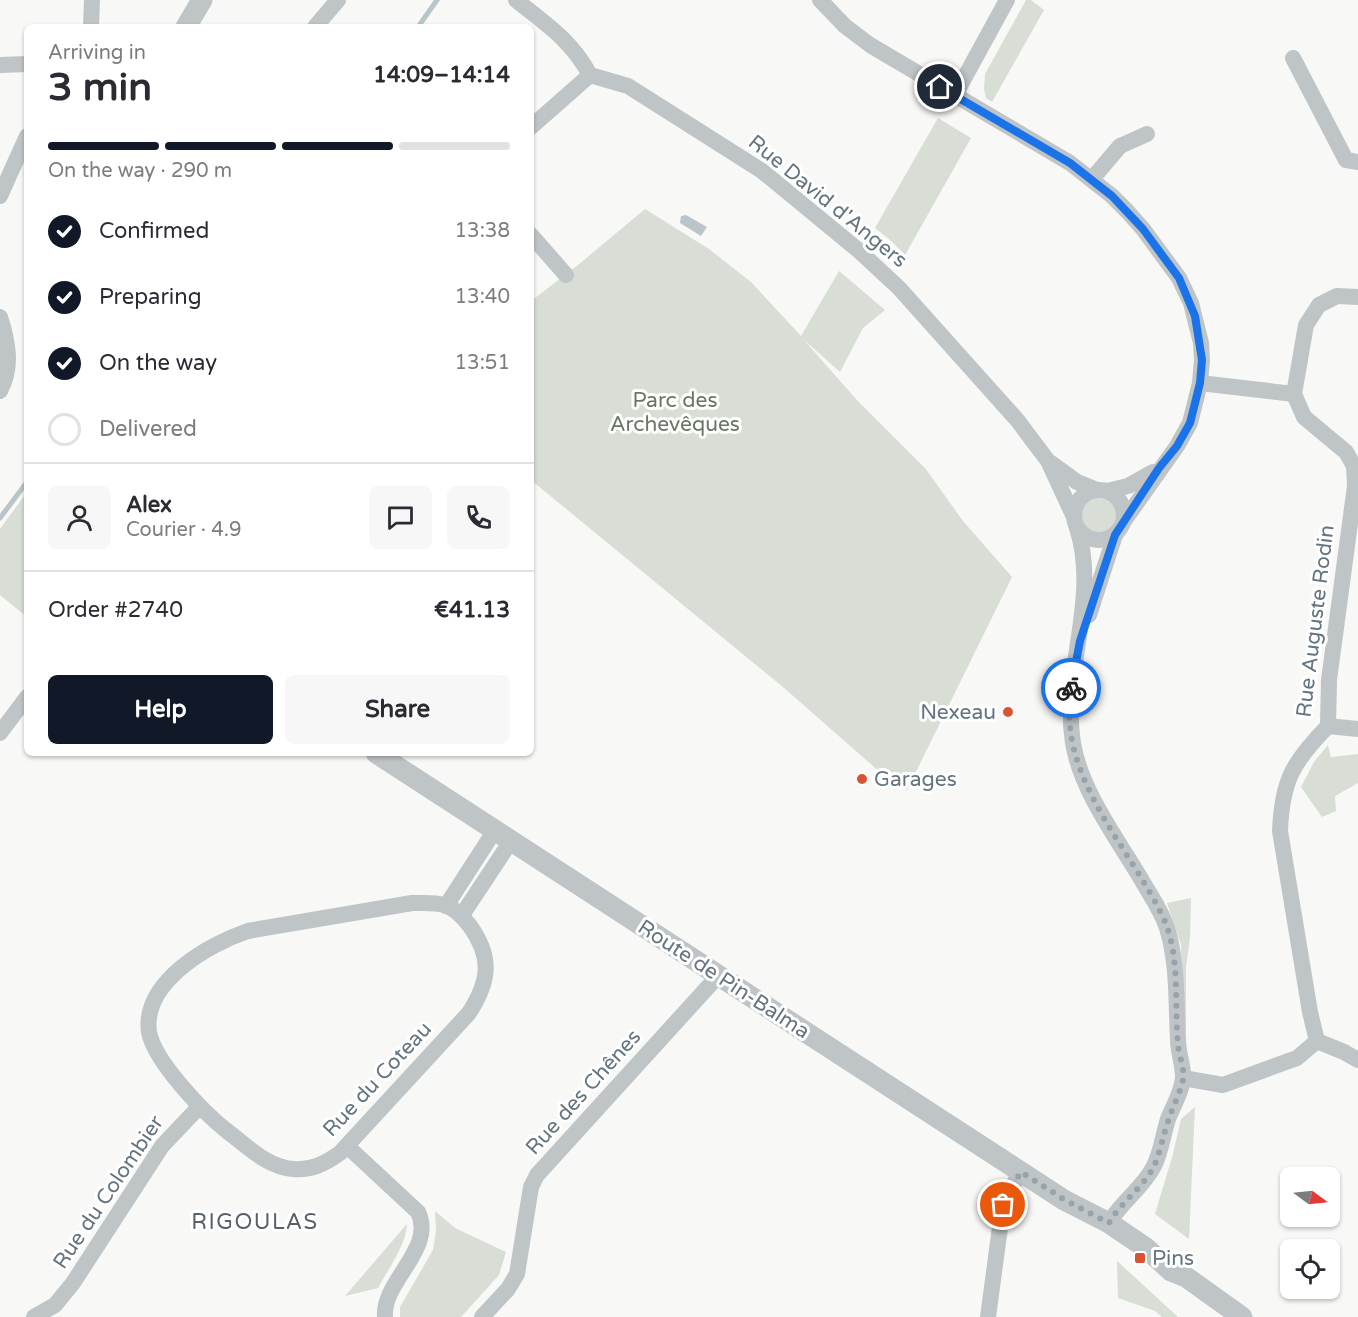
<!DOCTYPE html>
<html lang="en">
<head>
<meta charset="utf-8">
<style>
	body { margin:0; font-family:"Varela Round",sans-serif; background:#f7f7f7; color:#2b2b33; height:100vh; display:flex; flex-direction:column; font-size:22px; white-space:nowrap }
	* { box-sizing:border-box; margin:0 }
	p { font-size:20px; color:#7c7c81 }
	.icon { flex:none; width:33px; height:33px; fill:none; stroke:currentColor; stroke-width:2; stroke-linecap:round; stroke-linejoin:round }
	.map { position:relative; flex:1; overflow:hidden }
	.panel { position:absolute; left:24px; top:24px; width:510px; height:732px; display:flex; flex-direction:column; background:#fff; border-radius:9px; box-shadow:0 2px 4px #0004 }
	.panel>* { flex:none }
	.needle { width:39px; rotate:105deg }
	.controls { position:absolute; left:1280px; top:1167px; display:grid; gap:12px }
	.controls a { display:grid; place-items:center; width:60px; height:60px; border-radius:9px; background:#fff; box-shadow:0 2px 4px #0004; font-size:30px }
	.pin { position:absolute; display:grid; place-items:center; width:51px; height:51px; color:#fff; margin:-26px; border:3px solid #fff; border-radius:50%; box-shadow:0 2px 6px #0007 }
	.courier { position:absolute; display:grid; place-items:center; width:60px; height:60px; margin:-30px; border:4px solid #1a73e8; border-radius:50%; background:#fff; color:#222; box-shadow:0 2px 8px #0007 }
	.overview em { font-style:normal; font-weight:700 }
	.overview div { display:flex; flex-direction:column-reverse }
	.overview { display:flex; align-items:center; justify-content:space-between; height:102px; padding:0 24px }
	h1 { font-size:39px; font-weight:700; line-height:45px }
	.bar { display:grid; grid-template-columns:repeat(4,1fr); gap:9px 6px; align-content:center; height:72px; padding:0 24px }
	.bar i { height:8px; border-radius:4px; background:#e1e1e2 }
	.bar .selected { background:#111827 }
	.bar p { grid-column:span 4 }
	.line { display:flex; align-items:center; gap:15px; padding:0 24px; border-top:2px solid #e1e1e2 }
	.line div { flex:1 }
	.round { display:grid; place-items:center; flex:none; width:63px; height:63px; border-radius:9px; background:#f7f7f7 }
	ol { padding:0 24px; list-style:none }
	li { display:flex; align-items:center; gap:18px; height:66px }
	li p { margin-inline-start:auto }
	li .icon { padding:6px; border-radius:50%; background:#111827; color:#fff; stroke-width:4 }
	li:last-child { color:#7c7c81 }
	li i { width:33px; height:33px; border:3px solid #e1e1e2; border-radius:50% }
	.button { display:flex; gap:12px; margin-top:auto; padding:12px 24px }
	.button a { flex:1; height:69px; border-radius:9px; background:#111827; color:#fff; font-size:24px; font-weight:700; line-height:69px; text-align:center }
	.button a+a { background:#f7f7f7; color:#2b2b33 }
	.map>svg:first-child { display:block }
	.green { fill:#d8ddd5 }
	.water { fill:#b9c5c9 }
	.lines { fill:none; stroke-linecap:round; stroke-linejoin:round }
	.stream { stroke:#b9c5c9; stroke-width:5 }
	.minor { stroke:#bfc4c7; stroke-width:16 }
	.tertiary { stroke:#bfc4c7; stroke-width:21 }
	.done { stroke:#98a3a9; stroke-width:6; stroke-dasharray:0 10.8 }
	.route { stroke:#1a73e8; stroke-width:8 }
	.poi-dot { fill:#da5234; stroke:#fff; stroke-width:2 }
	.labels { text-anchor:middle; stroke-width:6; stroke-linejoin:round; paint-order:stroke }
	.street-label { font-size:21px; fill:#65757f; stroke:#fff }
	.park-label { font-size:21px; fill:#687763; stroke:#fff }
	.poi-label { font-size:21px; fill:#65757f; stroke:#fff; text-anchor:start }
	.neighbourhood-label { font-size:22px; letter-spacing:1.5px; fill:#56626a; stroke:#fff }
</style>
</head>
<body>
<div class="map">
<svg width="1358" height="1317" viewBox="0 0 1358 1317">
	<rect width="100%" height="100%" fill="#f8f8f6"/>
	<g class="green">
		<polygon points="1026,0 1031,0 1044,10 992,102 986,98 984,89 985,74"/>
		<polygon points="938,118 971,138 905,255 889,239 875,228"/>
		<polygon points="645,209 709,249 751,282 801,336 839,271 885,310 863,328 840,372 804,340 856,399 925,468 963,521 1012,577 907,790 902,786 898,788 783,687 531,480 531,301 578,265"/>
		<polygon points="27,492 27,617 0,595 0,529"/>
		<circle cx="1099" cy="515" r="18"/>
		<polygon points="1328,745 1331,757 1358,754 1358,783 1335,796 1336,811 1322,817 1301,787 1314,762"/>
		<polygon points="1191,898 1190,938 1186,967 1186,1032 1184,1028 1181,945 1167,903"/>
		<polygon points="1195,1107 1189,1239 1155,1214 1173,1154 1181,1119"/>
		<polygon points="435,1211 455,1228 506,1252 499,1275 461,1317 400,1317 400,1307 433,1250 436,1230"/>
		<path d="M407 1224C406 1246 388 1269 378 1288L345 1296Z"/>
		<polygon points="1117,1261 1178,1317 1162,1317 1155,1311 1118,1298"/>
	</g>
	<polygon class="water" points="686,215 707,227 701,236 680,223 681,216"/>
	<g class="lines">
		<g class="stream">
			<polyline points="418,27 437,0"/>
			<polyline points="0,518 27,482"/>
		</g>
		<g class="minor">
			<path d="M516 0C547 25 571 40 590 75L628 86 762 171 858 250 899 288 1018 421 1048 461 1074 517"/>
			<polyline points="820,0 845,26 870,45 1070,163 1112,196 1127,211 1143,229 1179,278 1191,303 1201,343 1202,360 1200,383 1190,423 1177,446 1124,521"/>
			<polyline points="91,27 92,0"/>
			<polyline points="315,27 338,0"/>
			<polyline points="1293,58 1346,160 1358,162"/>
			<polyline points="0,65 27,64"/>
			<polyline points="955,95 1007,0"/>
			<polyline points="531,127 590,75"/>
			<polyline points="1092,179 1120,146 1147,134"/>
			<polyline points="0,196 27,136"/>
			<polyline points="531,235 566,275"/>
			<path d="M0 317C8 342 13 367 0 391"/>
			<polyline points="1200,383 1294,394"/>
			<polyline points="1051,463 1077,482 1097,490"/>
			<circle cx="1099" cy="515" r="25"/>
			<polyline points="1107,491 1128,486 1153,472"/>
			<path d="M1077 528C1100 600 1061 671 1073 743 1081 792 1119 841 1144 884 1152 898 1162 912 1167 928 1178 963 1176 1004 1178 1040 1178 1052 1183 1064 1183 1076 1183 1090 1173 1106 1168 1119 1163 1135 1161 1152 1154 1166 1143 1188 1121 1202 1109 1223"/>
			<polyline points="1089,615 1115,535"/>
			<polyline points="1328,726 1358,729"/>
			<polyline points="0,733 27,697"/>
			<path d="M412 903C423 903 435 902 445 905 456 909 463 917 470 926 493 958 489 982 469 1013L340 1153C326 1163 311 1171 293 1169 267 1167 247 1146 227 1131 204 1113 154 1061 149 1032 142 982 209 944 248 931Z"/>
			<polyline points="446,906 495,830"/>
			<polyline points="462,915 511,841"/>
			<path d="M1317 1041 1310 1012 1280 831C1282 780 1293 762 1328 726L1329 680 1355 486 1354 466 1346 452 1304 417 1294 394 1306 325 1319 305 1337 296 1358 297"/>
			<polyline points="1317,1041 1344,1052 1358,1060"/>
			<polyline points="1183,1078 1223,1085 1297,1058 1317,1041"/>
			<path d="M347 1146 418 1212C436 1249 382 1281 385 1317"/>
			<polyline points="34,1317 55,1305 73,1283 162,1146 199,1107"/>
			<polyline points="482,1317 508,1289 517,1274 531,1187 537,1175 718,976"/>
			<polyline points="988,1317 1003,1205 1008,1193 1021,1172"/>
		</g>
		<g class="tertiary">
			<polyline points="186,27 202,0"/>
			<polyline points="376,753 1021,1172 1064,1200 1109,1223 1146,1248 1171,1271 1186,1277 1242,1317"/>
		</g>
	</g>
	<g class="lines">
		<path class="done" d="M1003 1205 1008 1193 1021 1172 1065 1200 1109 1223C1121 1202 1143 1188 1154 1166 1161 1151 1163 1134 1169 1119 1173 1106 1180 1093 1183 1080 1185 1070 1179 1056 1178 1045 1174 1003 1181 953 1162 915 1126 842 1057 776 1071 688"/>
		<polyline class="route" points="940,87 1070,163 1112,196 1143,229 1179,278 1195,316 1202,360 1200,383 1190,423 1177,446 1159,468 1115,535 1080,641 1071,688"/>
	</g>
	<g class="poi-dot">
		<circle cx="1008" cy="712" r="6"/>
		<circle cx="862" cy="779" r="6"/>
		<rect x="1134" y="1252" width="12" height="12" rx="3"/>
	</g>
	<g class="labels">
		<g class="street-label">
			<text transform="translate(828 201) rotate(39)" y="7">Rue David d'Angers</text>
			<text transform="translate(1315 621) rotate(-83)" y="7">Rue Auguste Rodin</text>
			<text transform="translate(724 979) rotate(33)" y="7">Route de Pin-Balma</text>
			<text transform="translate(377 1079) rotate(-47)" y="7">Rue du Coteau</text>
			<text transform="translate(583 1092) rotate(-48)" y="7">Rue des Chênes</text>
			<text transform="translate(108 1192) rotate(-56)" y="7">Rue du Colombier</text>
		</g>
		<g class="park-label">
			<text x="675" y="407">Parc des<tspan x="675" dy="24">Archevêques</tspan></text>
		</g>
		<g class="poi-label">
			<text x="996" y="719" text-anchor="end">Nexeau</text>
			<text x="874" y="786">Garages</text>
			<text x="1152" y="1265">Pins</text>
		</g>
		<g class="neighbourhood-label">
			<text x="255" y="1229">RIGOULAS</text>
		</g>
	</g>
</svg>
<div class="controls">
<a><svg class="needle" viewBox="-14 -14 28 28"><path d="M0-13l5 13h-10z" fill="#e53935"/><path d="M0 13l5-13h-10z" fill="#7c7c81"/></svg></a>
<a><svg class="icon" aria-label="locate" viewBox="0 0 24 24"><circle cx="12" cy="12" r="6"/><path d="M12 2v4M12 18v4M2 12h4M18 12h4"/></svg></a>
</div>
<div class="pin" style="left:1003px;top:1205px;background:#ea580c"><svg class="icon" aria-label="bag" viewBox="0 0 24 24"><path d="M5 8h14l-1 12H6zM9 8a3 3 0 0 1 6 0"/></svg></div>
<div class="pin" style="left:940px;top:87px;background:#1f2937"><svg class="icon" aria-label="home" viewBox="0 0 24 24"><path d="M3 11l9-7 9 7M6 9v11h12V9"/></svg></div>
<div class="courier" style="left:1071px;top:688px"><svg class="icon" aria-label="bike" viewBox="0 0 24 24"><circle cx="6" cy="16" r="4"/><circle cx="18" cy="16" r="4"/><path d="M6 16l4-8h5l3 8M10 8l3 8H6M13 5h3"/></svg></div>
<section class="panel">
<div class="overview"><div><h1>3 min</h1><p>Arriving in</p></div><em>14:09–14:14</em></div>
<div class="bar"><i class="selected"></i><i class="selected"></i><i class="selected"></i><i></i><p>On the way · 290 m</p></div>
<ol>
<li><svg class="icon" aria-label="check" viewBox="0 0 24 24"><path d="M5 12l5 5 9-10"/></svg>Confirmed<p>13:38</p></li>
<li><svg class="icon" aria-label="check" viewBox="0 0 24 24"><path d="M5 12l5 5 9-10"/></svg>Preparing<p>13:40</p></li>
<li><svg class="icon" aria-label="check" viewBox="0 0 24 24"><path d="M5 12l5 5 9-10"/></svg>On the way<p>13:51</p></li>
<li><i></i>Delivered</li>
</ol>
<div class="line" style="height:108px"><a class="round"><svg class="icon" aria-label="person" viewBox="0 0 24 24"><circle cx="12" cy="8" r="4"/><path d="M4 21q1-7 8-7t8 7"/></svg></a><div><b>Alex</b><p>Courier · 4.9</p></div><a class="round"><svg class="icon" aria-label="chat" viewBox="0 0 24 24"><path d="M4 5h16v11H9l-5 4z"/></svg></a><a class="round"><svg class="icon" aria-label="phone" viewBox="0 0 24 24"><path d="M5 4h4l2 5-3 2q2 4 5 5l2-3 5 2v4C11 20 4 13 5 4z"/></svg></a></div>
<div class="line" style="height:78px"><div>Order #2740</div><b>€41.13</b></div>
<div class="button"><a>Help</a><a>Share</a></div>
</section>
</div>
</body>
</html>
